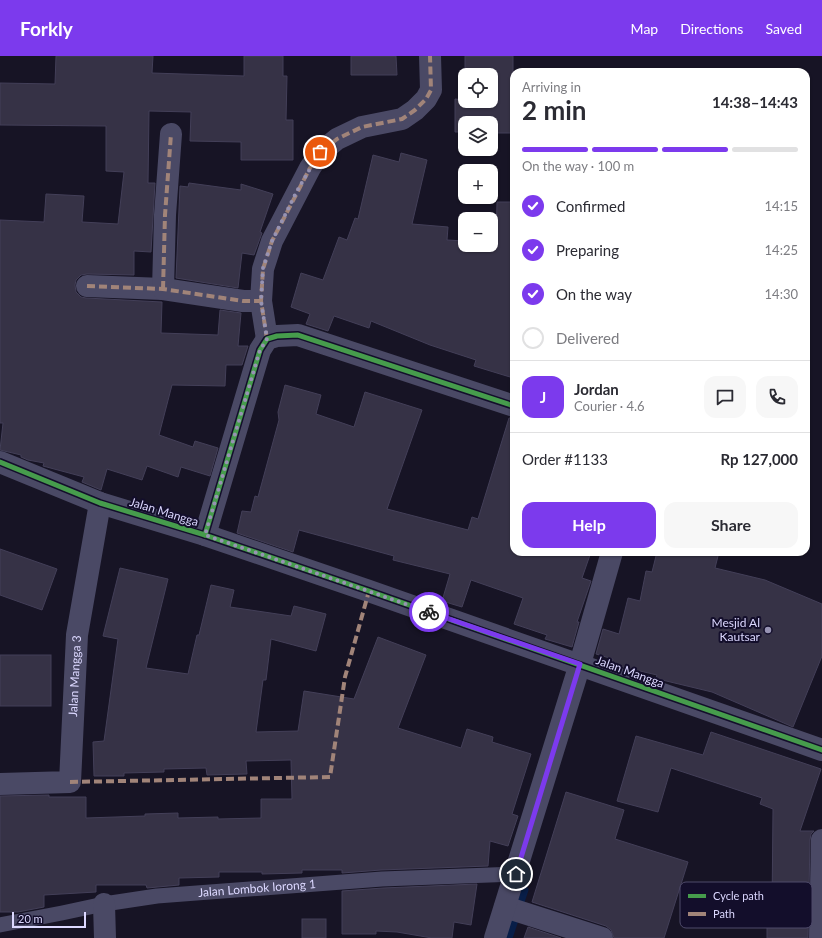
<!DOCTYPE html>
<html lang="en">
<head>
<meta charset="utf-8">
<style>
	body { margin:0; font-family:Lato,sans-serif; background:#f7f7f7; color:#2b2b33; height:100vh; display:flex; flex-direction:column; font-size:15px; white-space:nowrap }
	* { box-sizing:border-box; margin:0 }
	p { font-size:13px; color:#7c7c81 }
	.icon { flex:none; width:22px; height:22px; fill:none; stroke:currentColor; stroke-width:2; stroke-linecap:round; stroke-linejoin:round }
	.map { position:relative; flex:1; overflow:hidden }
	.side { position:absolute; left:510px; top:12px; width:300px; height:488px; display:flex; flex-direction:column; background:#fff; border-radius:12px; box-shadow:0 1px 3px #0004 }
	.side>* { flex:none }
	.fabs { position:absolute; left:458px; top:12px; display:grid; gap:8px }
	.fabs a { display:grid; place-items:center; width:40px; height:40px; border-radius:8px; background:#fff; box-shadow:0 1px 3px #0004; font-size:20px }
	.scale { position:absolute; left:12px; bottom:10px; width:74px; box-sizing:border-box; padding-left:4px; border:2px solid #dcd8ff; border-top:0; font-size:11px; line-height:14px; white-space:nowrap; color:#dcd8ff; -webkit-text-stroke:3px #130e2b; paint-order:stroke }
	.pin { position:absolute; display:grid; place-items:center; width:34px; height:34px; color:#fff; margin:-17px; border:2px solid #fff; border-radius:50%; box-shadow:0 1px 4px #0007 }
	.courier { position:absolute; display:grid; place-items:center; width:40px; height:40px; margin:-20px; border:3px solid #7c3aed; border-radius:50%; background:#fff; color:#222; box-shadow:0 1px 5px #0007 }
	.overview em { font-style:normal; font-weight:700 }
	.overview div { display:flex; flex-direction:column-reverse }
	.overview { display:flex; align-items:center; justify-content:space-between; height:68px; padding:0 12px }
	h1 { font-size:26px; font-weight:700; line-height:30px }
	.bar { display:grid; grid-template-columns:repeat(4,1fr); gap:6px 4px; align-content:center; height:48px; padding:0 12px }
	.bar i { height:5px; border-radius:3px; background:#e1e1e2 }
	.bar .active { background:#7c3aed }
	.bar p { grid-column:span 4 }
	.line { display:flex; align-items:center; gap:10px; padding:0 12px; border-top:1px solid #e1e1e2 }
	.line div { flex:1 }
	.round { display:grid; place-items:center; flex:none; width:42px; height:42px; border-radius:12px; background:#f7f7f7 }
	ol { padding:0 12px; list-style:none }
	li { display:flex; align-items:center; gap:12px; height:44px }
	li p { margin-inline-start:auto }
	li .icon { padding:4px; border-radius:50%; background:#7c3aed; color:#fff; stroke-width:4 }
	li:last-child { color:#7c7c81 }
	li i { width:22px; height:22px; border:2px solid #e1e1e2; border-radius:50% }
	.primary-button { display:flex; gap:8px; margin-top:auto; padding:8px 12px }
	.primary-button a { flex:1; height:46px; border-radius:12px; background:#7c3aed; color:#fff; font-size:16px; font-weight:700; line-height:46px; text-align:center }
	.primary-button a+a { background:#f7f7f7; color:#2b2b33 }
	header { display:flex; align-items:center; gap:24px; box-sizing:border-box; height:56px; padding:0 20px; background:#7c3aed; color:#fff }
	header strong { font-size:19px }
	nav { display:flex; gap:22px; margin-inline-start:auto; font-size:14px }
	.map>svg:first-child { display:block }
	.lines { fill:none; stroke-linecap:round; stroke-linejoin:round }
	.stream { stroke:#081e48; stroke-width:7 }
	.building { fill:#363246; stroke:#433f58 }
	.service { stroke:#4a4965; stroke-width:15 }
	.minor { stroke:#4a4965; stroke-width:22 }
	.quiet { stroke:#a18479; stroke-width:4; stroke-dasharray:8 4; stroke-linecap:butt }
	.cycleway-casing { stroke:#130e2b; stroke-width:8 }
	.cycleway { stroke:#469c4c; stroke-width:5 }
	.done { stroke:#9793b3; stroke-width:4; stroke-dasharray:0 7.2 }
	.route { stroke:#7c3aed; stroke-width:5 }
	.poi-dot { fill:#9793b3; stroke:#130e2b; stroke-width:1.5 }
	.labels { text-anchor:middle; stroke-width:4; stroke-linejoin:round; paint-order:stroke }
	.street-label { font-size:12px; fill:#dcd8ff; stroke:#130e2b }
	.poi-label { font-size:12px; fill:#dcd8ff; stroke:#130e2b; text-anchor:end }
	.key { fill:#130e2b; stroke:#4f4b6b; stroke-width:1 }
	.key-label { font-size:11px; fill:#dcd8ff }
</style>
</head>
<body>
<header>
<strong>Forkly</strong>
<nav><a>Map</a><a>Directions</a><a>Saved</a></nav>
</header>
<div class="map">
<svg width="822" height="882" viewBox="0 0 822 882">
	<rect width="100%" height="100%" fill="#171425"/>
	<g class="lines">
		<polyline class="stream" points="509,882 525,834"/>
	</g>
	<g class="building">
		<polygon points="56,0 153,0 152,17 244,20 244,0 283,0 283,20 287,20 286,64 293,64 293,104 241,104 241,86 190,85 191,56 149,55 148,127 155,127 151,196 134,195 134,219 87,218 81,219 76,224 75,229 76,236 81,241 86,242 162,246 161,277 218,279 220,254 241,257 238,290 248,290 242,309 226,309 225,330 172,329 159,379 193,391 195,385 218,392 210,420 181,411 178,421 147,410 142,424 107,413 101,434 82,426 84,421 43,410 44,407 28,404 21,401 21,399 0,394 3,367 0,367 0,164 44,166 46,138 84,140 82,166 118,168 124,116 106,115 106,70 0,69 0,27 55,28"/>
		<polygon points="351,0 396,0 397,19 351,19"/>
		<polygon points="465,0 513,0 513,77 491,77 491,67 465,67 465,76 455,76 455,43 465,44 465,45 491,45 491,19 465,19"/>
		<polygon points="401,97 427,104 412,168 448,171 447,184 465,185 465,189 496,188 497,146 514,146 514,308 510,321 474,310 476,304 430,289 371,265 369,272 334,260 328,275 306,268 310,258 291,251 301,217 323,224 339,181 347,184 355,162 358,163 373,99 399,106"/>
		<polygon points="189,127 241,134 241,128 273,138 260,176 262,177 254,199 242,197 238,232 176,222 180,130 188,131"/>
		<polygon points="285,329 321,339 316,358 354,371 365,336 422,354 387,453 468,474 472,461 478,463 509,362 514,362 514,496 591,496 582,522 591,525 577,566 579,566 572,591 545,583 547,579 514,568 523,542 471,524 462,551 442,545 450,518 393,504 394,500 299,474 293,496 237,477 242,455 251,456 255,440 258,441 279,364 278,356"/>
		<polygon points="0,493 57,513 42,554 0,539"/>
		<polygon points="657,496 719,496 715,512 765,524 822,548 822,600 793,671 712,636 658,623 656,622 657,619 623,611 612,607 613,603 596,598 603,573 619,578 628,542 640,545 646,515 652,516"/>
		<polygon points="120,512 168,523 146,612 188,618 197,579 199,579 211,529 234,534 230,551 291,560 294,550 326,558 316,595 271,583 266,624 263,624 256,676 298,675 304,635 354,643 378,581 426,599 398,672 461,692 467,673 493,681 492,686 531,698 512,758 518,760 508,790 490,785 488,810 381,814 342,817 342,814 302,814 302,817 262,818 262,816 219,816 219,821 179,822 179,829 147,832 146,829 96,829 96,836 44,839 44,851 18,856 0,856 0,740 49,739 49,741 86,741 86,762 145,760 145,758 178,757 178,762 218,761 218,763 261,762 261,743 292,743 291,704 246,705 247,718 207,719 206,712 164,713 164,716 124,717 124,720 94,720 93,686 104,685 118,583 103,580"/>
		<rect x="0" y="599" width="51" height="51"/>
		<polygon points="711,676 821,713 800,775 814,775 811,778 810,784 808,882 767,882 767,854 772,854 773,753 760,748 762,742 671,712 658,756 617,745 636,680 703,699"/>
		<polygon points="566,736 624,754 615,783 688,806 664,882 614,882 611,874 606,870 532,846"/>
		<polygon points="477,828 471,869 454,866 452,882 432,882 397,876 376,875 376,878 342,878 342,835 383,832"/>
		<rect x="302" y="863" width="24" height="19"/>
		<polygon points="528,871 561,882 524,882"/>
	</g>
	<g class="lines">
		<path class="service" id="s1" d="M0 869 62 857 104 848 157 840 382 823 516 818"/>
		<g class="minor">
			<polyline points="87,230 163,233 243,245 261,245"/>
			<polyline points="163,233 165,159 171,78"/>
			<polyline points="267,283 261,245 263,213 272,185 310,112 320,97 337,83 362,71 402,63 415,54 426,43 431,34 430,0"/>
			<polyline points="0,406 100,447 205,479 369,535 822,694"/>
			<polyline points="205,479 260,294 267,283 277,280 298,279 514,350"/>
			<path id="s2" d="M0 728 70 726 77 579 100 447"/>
			<polyline points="104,848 105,882"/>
			<polyline points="505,851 602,882"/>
			<polyline points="495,882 580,608 612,496"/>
			<polyline points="820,882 822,784"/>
		</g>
		<g class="quiet">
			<polyline points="87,230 163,233 243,245 261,245"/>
			<polyline points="163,233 165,159 171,78"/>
			<polyline points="267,283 261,245 263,213 272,185 310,112 320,97 337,83 362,71 402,63 415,54 426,43 431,34 430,0"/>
			<polyline points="70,726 330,721 345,621 369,535"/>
		</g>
		<defs>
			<g id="cycleway">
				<polyline points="0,406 100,447 205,479 369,535 822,694"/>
				<polyline points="205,479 260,294 267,283 277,280 298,279 514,350"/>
			</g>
		</defs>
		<use href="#cycleway" class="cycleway-casing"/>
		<use href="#cycleway" class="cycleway"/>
	</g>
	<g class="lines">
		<polyline class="done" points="320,96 297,135 272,185 263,212 261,245 267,283 260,294 205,479 429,556"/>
		<polyline class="route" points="429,556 580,608 516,818"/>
	</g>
	<circle class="poi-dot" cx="768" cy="574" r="4"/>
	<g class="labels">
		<g class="street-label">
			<text transform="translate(164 456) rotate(17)" y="4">Jalan Mangga</text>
			<text transform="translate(630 616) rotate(20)" y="4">Jalan Mangga</text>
			<text dy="4" stroke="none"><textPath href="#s2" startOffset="176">Jalan Mangga 3</textPath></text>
			<text dy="4" stroke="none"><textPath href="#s1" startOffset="260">Jalan Lombok lorong 1</textPath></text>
		</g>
		<g class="poi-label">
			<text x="760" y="571">Mesjid Al<tspan x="760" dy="14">Kautsar</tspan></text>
		</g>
	</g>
	<rect x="680" y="826" width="132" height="46" rx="6" class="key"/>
	<rect x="688" y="838" width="18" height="4" fill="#469c4c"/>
	<rect x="688" y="856" width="18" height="4" fill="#a18479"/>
	<g class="key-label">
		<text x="713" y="844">Cycle path</text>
		<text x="713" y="862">Path</text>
	</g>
</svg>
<div class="fabs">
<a><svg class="icon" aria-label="locate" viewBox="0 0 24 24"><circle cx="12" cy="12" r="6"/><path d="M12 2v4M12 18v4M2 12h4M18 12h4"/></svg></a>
<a><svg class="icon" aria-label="layers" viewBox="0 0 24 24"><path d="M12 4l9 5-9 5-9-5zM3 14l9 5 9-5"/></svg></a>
<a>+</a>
<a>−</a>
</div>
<div class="scale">20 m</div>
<div class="pin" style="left:320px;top:96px;background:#ea580c"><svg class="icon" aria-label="bag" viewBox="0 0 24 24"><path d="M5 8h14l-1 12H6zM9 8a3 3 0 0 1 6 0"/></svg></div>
<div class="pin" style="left:516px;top:818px;background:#1f2937"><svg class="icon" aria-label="home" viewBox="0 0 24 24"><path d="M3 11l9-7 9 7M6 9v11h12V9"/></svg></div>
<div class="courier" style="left:429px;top:556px"><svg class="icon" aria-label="bike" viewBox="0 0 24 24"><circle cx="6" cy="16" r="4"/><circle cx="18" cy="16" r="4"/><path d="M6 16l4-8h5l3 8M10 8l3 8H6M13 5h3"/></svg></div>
<section class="side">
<div class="overview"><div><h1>2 min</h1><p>Arriving in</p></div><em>14:38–14:43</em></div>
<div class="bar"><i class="active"></i><i class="active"></i><i class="active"></i><i></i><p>On the way · 100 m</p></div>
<ol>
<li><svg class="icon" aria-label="check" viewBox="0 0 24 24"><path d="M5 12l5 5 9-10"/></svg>Confirmed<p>14:15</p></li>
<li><svg class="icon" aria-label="check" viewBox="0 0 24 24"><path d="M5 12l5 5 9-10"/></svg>Preparing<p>14:25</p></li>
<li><svg class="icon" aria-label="check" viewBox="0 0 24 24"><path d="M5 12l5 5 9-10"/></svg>On the way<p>14:30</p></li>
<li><i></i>Delivered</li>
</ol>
<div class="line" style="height:72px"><b class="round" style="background:#7c3aed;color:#fff">J</b><div><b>Jordan</b><p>Courier · 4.6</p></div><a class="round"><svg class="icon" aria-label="chat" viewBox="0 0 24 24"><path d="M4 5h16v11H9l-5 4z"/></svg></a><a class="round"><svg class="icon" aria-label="phone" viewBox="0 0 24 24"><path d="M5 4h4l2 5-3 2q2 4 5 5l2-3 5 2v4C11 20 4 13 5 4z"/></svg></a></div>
<div class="line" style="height:52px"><div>Order #1133</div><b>Rp 127,000</b></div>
<div class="primary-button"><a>Help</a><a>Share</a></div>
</section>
</div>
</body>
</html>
